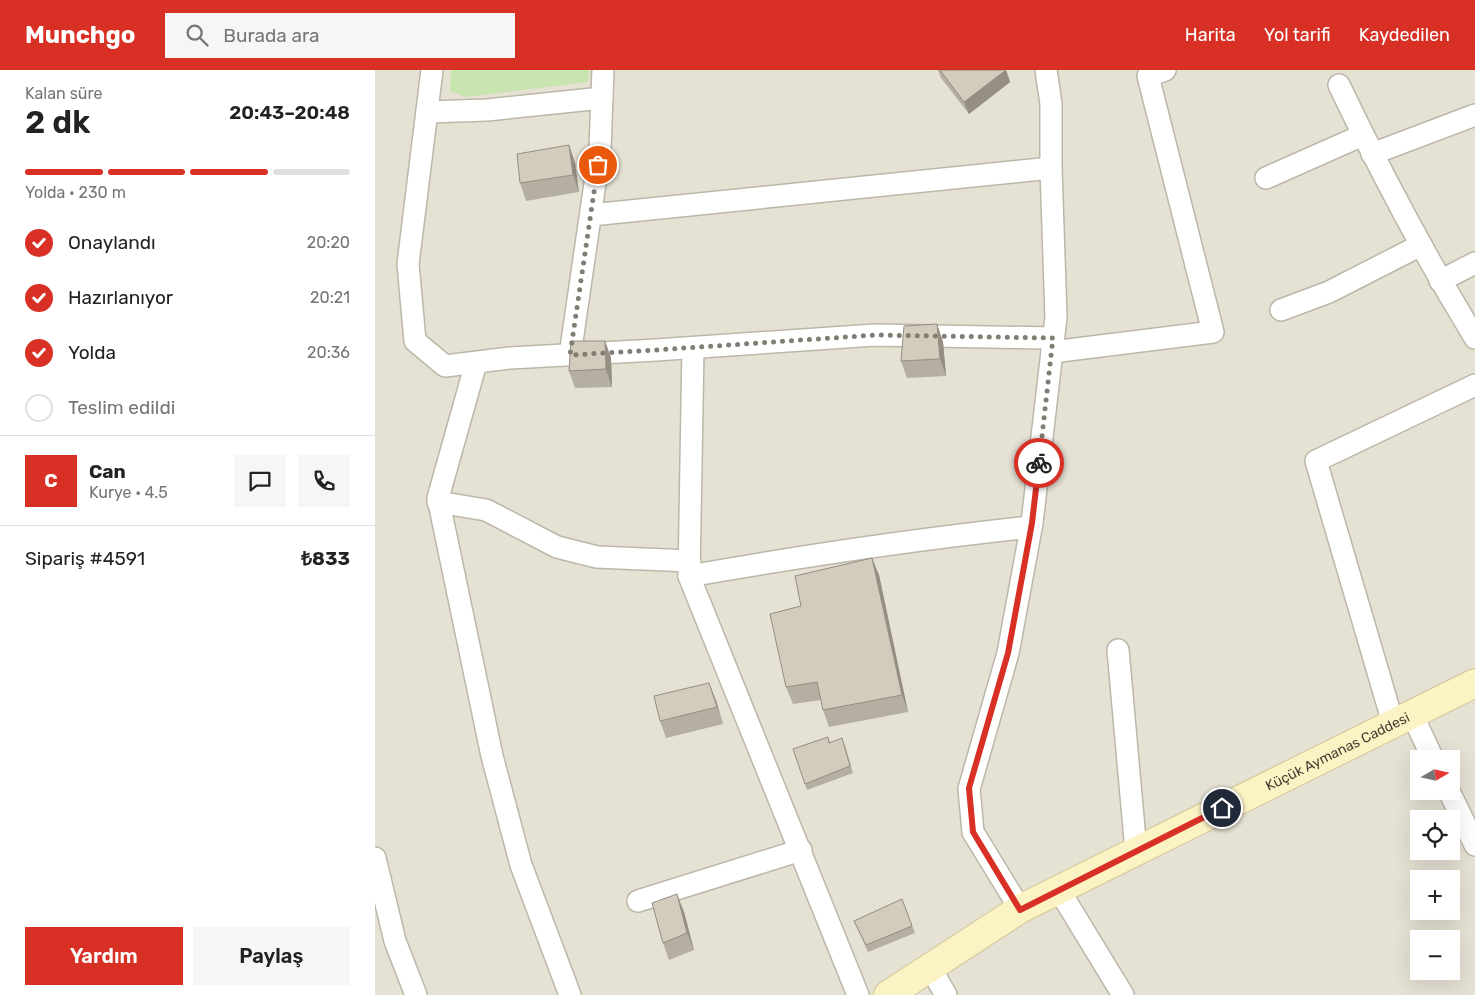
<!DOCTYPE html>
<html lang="tr">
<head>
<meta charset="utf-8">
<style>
	body { margin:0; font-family:Rubik,sans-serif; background:#f6f6f6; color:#222; height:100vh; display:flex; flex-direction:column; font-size:19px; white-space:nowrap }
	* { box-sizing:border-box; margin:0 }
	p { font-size:16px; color:#767676 }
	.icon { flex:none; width:28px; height:28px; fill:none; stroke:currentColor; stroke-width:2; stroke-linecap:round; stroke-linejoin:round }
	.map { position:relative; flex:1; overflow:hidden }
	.drawer { display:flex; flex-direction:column; background:#fff; width:375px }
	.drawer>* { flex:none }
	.needle { width:32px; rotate:81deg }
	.tools { position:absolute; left:1035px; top:680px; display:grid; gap:10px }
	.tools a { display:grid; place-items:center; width:50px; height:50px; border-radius:0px; background:#fff; box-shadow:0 5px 20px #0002; font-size:25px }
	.pin { position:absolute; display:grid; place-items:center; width:42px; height:42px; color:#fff; margin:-21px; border:2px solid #fff; border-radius:50%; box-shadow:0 1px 5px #0007 }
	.courier { position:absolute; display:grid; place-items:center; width:50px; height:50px; margin:-25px; border:4px solid #d93025; border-radius:50%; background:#fff; color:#222; box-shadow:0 1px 6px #0007 }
	.overview em { font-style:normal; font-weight:600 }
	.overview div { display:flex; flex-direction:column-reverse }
	.overview { display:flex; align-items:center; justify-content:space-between; height:85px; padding:0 25px }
	h1 { font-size:32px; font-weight:600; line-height:38px }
	.bar { display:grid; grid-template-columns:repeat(4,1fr); gap:8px 5px; align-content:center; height:60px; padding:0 25px }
	.bar i { height:6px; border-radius:4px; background:#e0e0e0 }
	.bar .active { background:#d93025 }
	.bar p { grid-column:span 4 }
	.line { display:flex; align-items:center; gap:12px; padding:0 25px; border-top:1px solid #e0e0e0 }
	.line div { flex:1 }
	.round { display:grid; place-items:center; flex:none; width:52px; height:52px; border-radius:0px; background:#f6f6f6 }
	ol { padding:0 25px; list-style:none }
	li { display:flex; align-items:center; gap:15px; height:55px }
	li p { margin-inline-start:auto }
	li .icon { padding:5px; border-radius:50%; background:#d93025; color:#fff; stroke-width:4 }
	li:last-child { color:#767676 }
	li i { width:28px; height:28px; border:2px solid #e0e0e0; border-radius:50% }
	.cta { display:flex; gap:10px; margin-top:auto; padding:10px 25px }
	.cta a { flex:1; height:58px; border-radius:0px; background:#d93025; color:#fff; font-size:20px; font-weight:600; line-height:58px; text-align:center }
	.cta a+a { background:#f6f6f6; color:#222 }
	header { display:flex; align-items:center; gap:30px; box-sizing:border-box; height:70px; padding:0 25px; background:#d93025; color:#fff }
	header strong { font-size:24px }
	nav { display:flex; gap:28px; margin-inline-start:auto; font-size:18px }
	.search { width:350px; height:45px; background:#f6f6f6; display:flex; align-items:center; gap:12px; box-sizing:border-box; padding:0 18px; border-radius:0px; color:#767676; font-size:19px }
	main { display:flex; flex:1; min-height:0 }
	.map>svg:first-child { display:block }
	.residential { fill:#e5e1d3; fill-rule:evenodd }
	.green { fill:#c8e4af }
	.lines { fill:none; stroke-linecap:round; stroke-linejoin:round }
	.street-casing { stroke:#bcb7a8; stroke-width:24 }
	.secondary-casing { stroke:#d0c597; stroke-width:30 }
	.street { stroke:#fff; stroke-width:21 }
	.secondary { stroke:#fcf3c5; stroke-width:28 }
	.wall { fill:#b5afa1 }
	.shaded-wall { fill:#948e83 }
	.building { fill:#d3cbbb; stroke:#948e83 }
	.done { stroke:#817d73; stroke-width:5; stroke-dasharray:0 9 }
	.route { stroke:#d93025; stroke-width:6 }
	.labels { text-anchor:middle; stroke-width:4; stroke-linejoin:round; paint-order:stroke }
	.street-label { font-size:14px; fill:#443f35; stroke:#fff }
</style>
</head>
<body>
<header>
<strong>Munchgo</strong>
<div class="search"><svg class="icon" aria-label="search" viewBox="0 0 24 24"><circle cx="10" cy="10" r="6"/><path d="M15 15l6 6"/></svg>Burada ara</div>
<nav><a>Harita</a><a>Yol tarifi</a><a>Kaydedilen</a></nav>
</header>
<main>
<section class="drawer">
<div class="overview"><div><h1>2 dk</h1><p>Kalan süre</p></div><em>20:43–20:48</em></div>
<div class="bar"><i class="active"></i><i class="active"></i><i class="active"></i><i></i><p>Yolda · 230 m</p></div>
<ol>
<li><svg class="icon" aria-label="check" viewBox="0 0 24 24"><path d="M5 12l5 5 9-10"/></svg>Onaylandı<p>20:20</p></li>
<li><svg class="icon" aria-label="check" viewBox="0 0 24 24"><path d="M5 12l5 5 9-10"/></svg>Hazırlanıyor<p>20:21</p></li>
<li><svg class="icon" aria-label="check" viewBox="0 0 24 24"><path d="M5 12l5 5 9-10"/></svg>Yolda<p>20:36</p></li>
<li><i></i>Teslim edildi</li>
</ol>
<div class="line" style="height:90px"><b class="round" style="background:#d93025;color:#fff">C</b><div><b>Can</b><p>Kurye · 4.5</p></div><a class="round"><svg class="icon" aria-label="chat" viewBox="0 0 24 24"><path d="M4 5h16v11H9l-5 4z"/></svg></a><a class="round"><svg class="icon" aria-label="phone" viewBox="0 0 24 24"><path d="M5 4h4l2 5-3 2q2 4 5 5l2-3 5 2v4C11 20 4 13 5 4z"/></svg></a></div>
<div class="line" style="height:65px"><div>Sipariş #4591</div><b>₺833</b></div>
<div class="cta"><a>Yardım</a><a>Paylaş</a></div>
</section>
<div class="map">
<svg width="1100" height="925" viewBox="0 0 1100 925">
	<rect width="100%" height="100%" fill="#f2efe5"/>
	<path class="residential" d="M0 0H1100V925H0ZM1044 689H1076V721H1044ZM1044 749H1076V781H1044ZM1044 809H1076V841H1044ZM1044 869H1076V901H1044Z"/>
	<polygon class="green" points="76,0 214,0 213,12 90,27 75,21"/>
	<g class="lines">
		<defs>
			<g id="street">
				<polyline points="57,0 33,194 40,271 70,296 135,288 281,280 500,265 678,268"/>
				<path d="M964 15C1005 101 1050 186 1100 268"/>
				<polyline points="52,42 112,40 227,28"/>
				<polyline points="997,84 1100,45"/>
				<polyline points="891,108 988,65"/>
				<polyline points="216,145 676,98"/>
				<polyline points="1065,211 1100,193"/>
				<polyline points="906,240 954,222 1046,175"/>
				<polyline points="318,278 314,506 483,925"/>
				<polyline points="677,282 838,262 773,6 790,0"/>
				<polyline points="195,285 225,79 228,0"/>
				<polyline points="101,293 63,428 117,686 146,795 195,925"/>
				<polyline points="63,432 111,440 182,477 222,487 315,491"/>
				<path d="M314 506C428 486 542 469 656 457"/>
				<polyline points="743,580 761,781"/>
				<polyline points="1037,644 1058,689"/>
				<polyline points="1018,653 941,391 1100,315"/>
				<polyline points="1074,721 1100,775"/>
				<polyline points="0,788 20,871 41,925"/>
				<polyline points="684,820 748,925"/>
				<polyline points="263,831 426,780"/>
				<polyline points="645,839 598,762 594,719 633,583 657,453 681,247 676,98 676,34 671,0"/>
				<polyline points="556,899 571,925"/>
			</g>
			<g id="secondary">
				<path id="s1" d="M513 925 645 839 1100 613"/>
			</g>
		</defs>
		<use href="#street" class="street-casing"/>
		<use href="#secondary" class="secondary-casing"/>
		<use href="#street" class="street"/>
		<use href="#secondary" class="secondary"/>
	</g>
	<g class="wall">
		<polygon points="563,0 631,0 635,12 594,44 566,8"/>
		<polygon points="194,75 200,93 204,122 151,131 145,113"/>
		<polygon points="562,254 568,272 571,306 532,308 526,291"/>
		<polygon points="230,271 236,288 237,317 200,318 194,301"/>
		<polygon points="504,505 533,642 454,657 448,640 446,630 418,634 411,617 426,536"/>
		<polygon points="334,613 348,654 291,668 285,651"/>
		<polygon points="453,667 455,672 470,675 478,703 432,720 418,679"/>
		<polygon points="527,829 540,863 493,882 479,851"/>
		<polygon points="309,842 319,880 294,890 288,873"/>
	</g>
	<g class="shaded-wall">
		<polygon points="631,0 635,12 594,44 589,32"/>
		<polygon points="194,75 200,93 204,122 198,105"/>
		<polygon points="562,254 568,272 571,306 565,289"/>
		<polygon points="230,271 236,288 237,317 231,299"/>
		<polygon points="497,488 504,505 533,642 527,625"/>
		<polygon points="334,613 341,630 348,654 342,637"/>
		<polygon points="302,824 309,842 319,880 312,863"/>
	</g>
	<g class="building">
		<polygon points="565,0 631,0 589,32"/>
		<polygon points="194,75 198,105 145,113 142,84"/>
		<polygon points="562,254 565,289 526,291 529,256"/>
		<polygon points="196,271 230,271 231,299 194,301"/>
		<polygon points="497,488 527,625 448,640 442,612 411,617 395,544 426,536 420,506"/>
		<polygon points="334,613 342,637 285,651 279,626"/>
		<polygon points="453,667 454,673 467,668 475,696 430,714 418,679"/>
		<polygon points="302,824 312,863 288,873 277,833"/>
		<polygon points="527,829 537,856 491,875 479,851"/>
	</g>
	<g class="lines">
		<polyline class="done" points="223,95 195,285 281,280 500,265 678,268 664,393"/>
		<polyline class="route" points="664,393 657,453 633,583 594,718 598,762 645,840 847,738"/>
	</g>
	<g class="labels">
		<g class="street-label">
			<text dy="5" stroke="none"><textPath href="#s1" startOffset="512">Küçük Aymanas Caddesi</textPath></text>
		</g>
	</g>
</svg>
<div class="tools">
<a><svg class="needle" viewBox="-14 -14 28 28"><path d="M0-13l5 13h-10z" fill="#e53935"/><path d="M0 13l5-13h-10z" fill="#767676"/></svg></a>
<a><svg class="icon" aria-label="locate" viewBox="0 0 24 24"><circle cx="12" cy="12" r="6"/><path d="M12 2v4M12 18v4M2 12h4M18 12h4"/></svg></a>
<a>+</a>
<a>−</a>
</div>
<div class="pin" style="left:223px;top:95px;background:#ea580c"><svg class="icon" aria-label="bag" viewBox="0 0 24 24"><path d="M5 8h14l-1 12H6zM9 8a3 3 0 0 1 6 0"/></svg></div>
<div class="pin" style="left:847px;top:738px;background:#1f2937"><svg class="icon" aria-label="home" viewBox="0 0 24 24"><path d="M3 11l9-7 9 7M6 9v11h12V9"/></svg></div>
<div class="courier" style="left:664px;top:393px"><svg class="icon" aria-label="bike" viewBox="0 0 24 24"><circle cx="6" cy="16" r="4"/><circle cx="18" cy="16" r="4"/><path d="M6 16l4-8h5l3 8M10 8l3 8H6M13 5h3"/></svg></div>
</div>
</main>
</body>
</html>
